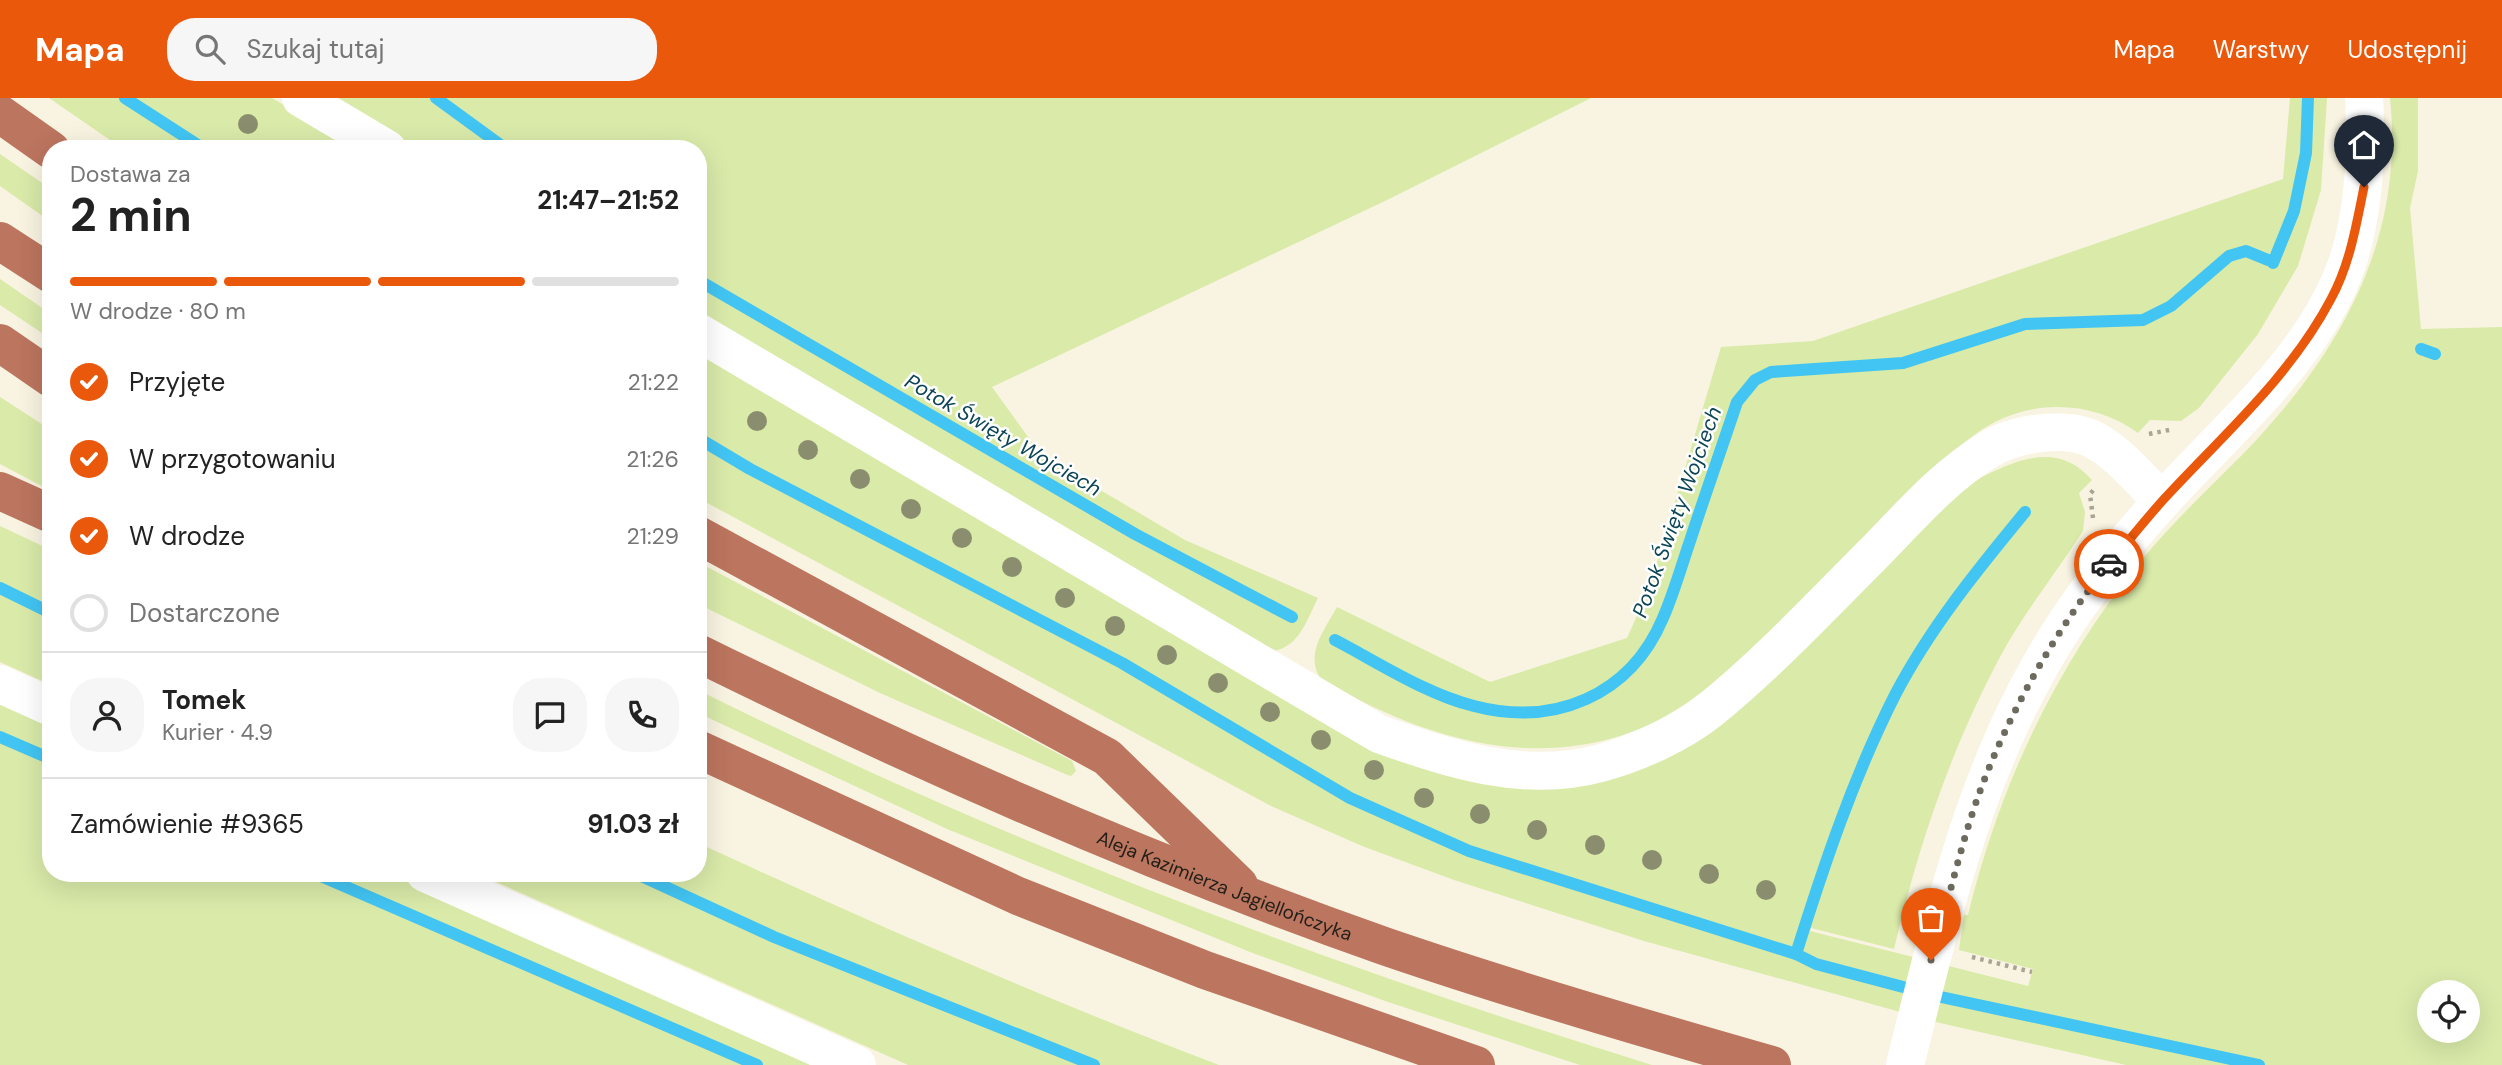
<!DOCTYPE html>
<html lang="pl">
<head>
<meta charset="utf-8">
<style>
	body { margin:0; font-family:"DM Sans",sans-serif; background:#f6f6f6; color:#222; height:100vh; display:flex; flex-direction:column; font-size:26px; white-space:nowrap }
	* { box-sizing:border-box; margin:0 }
	p { font-size:23px; color:#767676 }
	.icon { flex:none; width:38px; height:38px; fill:none; stroke:currentColor; stroke-width:2; stroke-linecap:round; stroke-linejoin:round }
	.map { position:relative; flex:1; overflow:hidden }
	.panel { position:absolute; left:42px; top:42px; width:665px; height:742px; display:flex; flex-direction:column; background:#fff; border-radius:28px; box-shadow:0 7px 28px #0002 }
	.panel>* { flex:none }
	.fabs { position:absolute; left:2417px; top:882px; display:grid; gap:14px }
	.fabs a { display:grid; place-items:center; width:63px; height:63px; border-radius:50%; background:#fff; box-shadow:0 7px 28px #0002; font-size:35px }
	.pin { position:absolute; display:grid; place-items:center; width:60px; height:60px; color:#fff; margin:-72px -30px; border-radius:50% 50% 50% 0; rotate:-45deg; box-shadow:0 0 7px #0007 }
	.pin .icon { rotate:45deg }
	.courier { position:absolute; display:grid; place-items:center; width:70px; height:70px; margin:-35px; border:5px solid #ea580c; border-radius:50%; background:#fff; color:#222; box-shadow:0 2px 9px #0007 }
	.headline em { font-style:normal; font-weight:700 }
	.headline div { display:flex; flex-direction:column-reverse }
	.headline { display:flex; align-items:center; justify-content:space-between; height:119px; padding:0 28px }
	h1 { font-size:46px; font-weight:700; line-height:52px }
	.bar { display:grid; grid-template-columns:repeat(4,1fr); gap:10px 7px; align-content:center; height:84px; padding:0 28px }
	.bar i { height:9px; border-radius:5px; background:#e0e0e0 }
	.bar .on { background:#ea580c }
	.bar p { grid-column:span 4 }
	.line { display:flex; align-items:center; gap:18px; padding:0 28px; border-top:2px solid #e0e0e0 }
	.line div { flex:1 }
	.round { display:grid; place-items:center; flex:none; width:74px; height:74px; border-radius:28px; background:#f6f6f6 }
	ol { padding:0 28px; list-style:none }
	li { display:flex; align-items:center; gap:21px; height:77px }
	li p { margin-inline-start:auto }
	li .icon { padding:7px; border-radius:50%; background:#ea580c; color:#fff; stroke-width:4 }
	li:last-child { color:#767676 }
	li i { width:38px; height:38px; border:4px solid #e0e0e0; border-radius:50% }
	header { display:flex; align-items:center; gap:42px; box-sizing:border-box; height:98px; padding:0 35px; background:#ea580c; color:#fff }
	header strong { font-size:33px }
	nav { display:flex; gap:38px; margin-inline-start:auto; font-size:24px }
	.search { width:490px; height:63px; background:#f6f6f6; display:flex; align-items:center; gap:18px; box-sizing:border-box; padding:0 24px; border-radius:28px; color:#767676; font-size:26px }
	.map>svg:first-child { display:block }
	.green { fill:#d9eaa9; fill-rule:evenodd }
	.lines { fill:none; stroke-linecap:round; stroke-linejoin:round }
	.stream { stroke:#42c5f3; stroke-width:12 }
	.path { stroke:#a8a496; stroke-width:4.5; stroke-dasharray:3.5 5; stroke-linecap:butt }
	.minor { stroke:#fff; stroke-width:38 }
	.highway { stroke:#bc755f; stroke-width:38 }
	.tree { fill:#8b8e6e }
	.done { stroke:#6d6a5e; stroke-width:7; stroke-dasharray:0 12.6 }
	.route { stroke:#ea580c; stroke-width:9 }
	.labels { text-anchor:middle; stroke-width:5; stroke-linejoin:round; paint-order:stroke }
	.street-label { font-size:19px; fill:#211f18; stroke:#fff }
	.water-label { font-size:21px; font-style:italic; fill:#0c4557; stroke:#fff }
</style>
</head>
<body>
<header>
<strong>Mapa</strong>
<div class="search"><svg class="icon" aria-label="search" viewBox="0 0 24 24"><circle cx="10" cy="10" r="6"/><path d="M15 15l6 6"/></svg>Szukaj tutaj</div>
<nav><a>Mapa</a><a>Warstwy</a><a>Udostępnij</a></nav>
</header>
<div class="map">
<svg width="2502" height="967" viewBox="0 0 2502 967">
	<rect width="100%" height="100%" fill="#f9f4e1"/>
	<g class="green">
		<polygon points="49,0 272,0 358,51 123,51"/>
		<path d="M330 0H1591L1387 102 992 289 1041 357 1185 442 1318 500C1307 521 1300 548 1274 553L698 217V51H416Z"/>
		<path d="M2290 0H2327L2321 92 2298 168 2258 236 2199 310 2181 323 2150 322 2138 335C2097 305 2042 301 1997 323 1958 342 1929 380 1899 410 1853 457 1807 503 1758 546 1717 583 1676 620 1623 637 1517 671 1413 635 1321 581 1304 557 1325 531 1337 509L1490 584 1627 540 1649 491 1721 249 1813 243 2283 81Z"/>
		<path d="M2390 0H2418V73L2410 110 2421 231 2502 229V967H2126L1940 925 1644 843 1454 782 1362 748 1271 708 698 400V251L1299 604 1595 682 1976 382C2017 362 2057 342 2092 382L2079 395 2085 414 2083 433C2058 472 2029 508 2006 548 1953 644 1919 745 1894 851L1811 830 1810 833 2028 888 2033 871 1959 852 1964 817H1968C1999 689 2056 567 2140 464 2171 426 2207 392 2242 357 2339 257 2405 144 2390 0ZM2429 894H2468V933H2429Z"/>
		<polygon points="0,56 51,91 51,124 0,88"/>
		<polygon points="0,181 51,216 51,241 0,207"/>
		<polygon points="0,299 51,332 51,393 0,366"/>
		<polygon points="0,428 51,452 51,587 0,564"/>
		<polygon points="698,464 1072,663 1076,673 1071,678 1065,676 880,595 698,506"/>
		<path d="M698 592C1005 745 1325 866 1652 967H1580L1388 904 1250 854 947 731 698 615Z"/>
		<polygon points="0,603 51,625 51,775 388,775 820,967 0,967"/>
		<path d="M698 745C870 824 1042 900 1219 967H908L476 775H698Z"/>
	</g>
	<g class="lines">
		<g class="stream">
			<polyline points="125,0 204,51"/>
			<polyline points="436,0 506,51"/>
			<polyline points="2273,165 2294,113 2306,55 2308,0"/>
			<polyline points="698,182 1135,436 1292,519"/>
			<polyline points="2421,251 2435,256"/>
			<polyline points="698,340 750,371 1122,565 1350,700 1469,753 1796,856 1816,866 1941,899 2259,967"/>
			<polyline points="0,490 51,515"/>
			<path d="M1335 542C1379 565 1426 596 1474 608 1554 629 1630 598 1663 520 1674 495 1682 466 1691 440 1706 394 1722 349 1737 304L1755 282 1771 274 1903 265 2025 226 2143 222 2171 208 2229 158 2246 153 2268 162"/>
			<polyline points="0,639 51,661"/>
			<polyline points="314,775 757,967"/>
			<polyline points="635,775 774,839 1094,967"/>
			<path d="M1796 856C1824 767 1853 680 1895 597 1930 530 1978 471 2025 414"/>
		</g>
		<g class="path">
			<polyline points="2149,336 2174,331"/>
			<polyline points="2093,420 2090,396 2096,389"/>
			<polyline points="1972,859 2032,874"/>
		</g>
		<g class="minor">
			<polyline points="301,0 387,51"/>
			<path d="M698 234 1379 636C1450 661 1524 686 1601 665 1637 655 1680 636 1710 612 1770 563 1823 506 1878 451 1912 416 1946 377 1988 352 2013 336 2062 328 2090 340 2117 352 2141 383 2162 403"/>
			<polyline points="0,586 51,609"/>
			<polyline points="425,775 857,967"/>
			<path d="M1905 967C1937 839 1966 707 2028 590 2063 522 2111 459 2163 402 2229 329 2323 252 2351 153 2365 102 2367 52 2364 0"/>
		</g>
		<g class="highway">
			<polyline points="0,16 51,52"/>
			<polyline points="0,143 51,176"/>
			<polyline points="0,245 51,280"/>
			<polyline points="0,393 51,416"/>
			<polyline points="698,437 1107,659 1239,787"/>
			<path id="s1" d="M698 555C921 665 1150 766 1384 848 1512 892 1642 930 1772 967"/>
			<polyline points="698,651 1018,798 1205,872 1476,967"/>
		</g>
	</g>
	<g class="tree">
		<circle cx="248" cy="26" r="10"/>
		<circle cx="757" cy="323" r="10"/>
		<circle cx="808" cy="352" r="10"/>
		<circle cx="860" cy="381" r="10"/>
		<circle cx="911" cy="411" r="10"/>
		<circle cx="962" cy="440" r="10"/>
		<circle cx="1012" cy="469" r="10"/>
		<circle cx="1065" cy="500" r="10"/>
		<circle cx="1115" cy="528" r="10"/>
		<circle cx="1167" cy="557" r="10"/>
		<circle cx="1218" cy="585" r="10"/>
		<circle cx="1270" cy="614" r="10"/>
		<circle cx="1321" cy="642" r="10"/>
		<circle cx="1374" cy="672" r="10"/>
		<circle cx="1424" cy="700" r="10"/>
		<circle cx="1480" cy="716" r="10"/>
		<circle cx="1537" cy="732" r="10"/>
		<circle cx="1595" cy="747" r="10"/>
		<circle cx="1652" cy="762" r="10"/>
		<circle cx="1709" cy="776" r="10"/>
		<circle cx="1766" cy="792" r="10"/>
	</g>
	<g class="lines">
		<path class="done" d="M1931 862C1948 806 1960 748 1980 693 2009 615 2056 531 2109 466"/>
		<path class="route" d="M2109 466C2127 445 2145 422 2164 401 2223 337 2290 279 2331 201 2350 166 2356 128 2364 89"/>
	</g>
	<g class="labels">
		<g class="street-label">
			<text dy="7" stroke="none"><textPath href="#s1" startOffset="576">Aleja Kazimierza Jagiellończyka</textPath></text>
		</g>
		<g class="water-label">
			<text transform="translate(1003 337) rotate(30)" y="7">Potok Święty Wojciech</text>
			<text transform="translate(1677 414) rotate(-70)" y="7">Potok Święty Wojciech</text>
		</g>
	</g>
</svg>
<div class="fabs">
<a><svg class="icon" aria-label="locate" viewBox="0 0 24 24"><circle cx="12" cy="12" r="6"/><path d="M12 2v4M12 18v4M2 12h4M18 12h4"/></svg></a>
</div>
<div class="pin" style="left:1931px;top:862px;background:#ea580c"><svg class="icon" aria-label="bag" viewBox="0 0 24 24"><path d="M5 8h14l-1 12H6zM9 8a3 3 0 0 1 6 0"/></svg></div>
<div class="pin" style="left:2364px;top:89px;background:#1f2937"><svg class="icon" aria-label="home" viewBox="0 0 24 24"><path d="M3 11l9-7 9 7M6 9v11h12V9"/></svg></div>
<div class="courier" style="left:2109px;top:466px"><svg class="icon" aria-label="car" viewBox="0 0 24 24"><path d="M5 17H2v-5l4-1 3-4h7l3 4 3 1v5h-3M9 17h6M6 11h13"/><circle cx="7" cy="17" r="2"/><circle cx="17" cy="17" r="2"/></svg></div>
<section class="panel">
<div class="headline"><div><h1>2 min</h1><p>Dostawa za</p></div><em>21:47–21:52</em></div>
<div class="bar"><i class="on"></i><i class="on"></i><i class="on"></i><i></i><p>W drodze · 80 m</p></div>
<ol>
<li><svg class="icon" aria-label="check" viewBox="0 0 24 24"><path d="M5 12l5 5 9-10"/></svg>Przyjęte<p>21:22</p></li>
<li><svg class="icon" aria-label="check" viewBox="0 0 24 24"><path d="M5 12l5 5 9-10"/></svg>W przygotowaniu<p>21:26</p></li>
<li><svg class="icon" aria-label="check" viewBox="0 0 24 24"><path d="M5 12l5 5 9-10"/></svg>W drodze<p>21:29</p></li>
<li><i></i>Dostarczone</li>
</ol>
<div class="line" style="height:126px"><a class="round"><svg class="icon" aria-label="person" viewBox="0 0 24 24"><circle cx="12" cy="8" r="4"/><path d="M4 21q1-7 8-7t8 7"/></svg></a><div><b>Tomek</b><p>Kurier · 4.9</p></div><a class="round"><svg class="icon" aria-label="chat" viewBox="0 0 24 24"><path d="M4 5h16v11H9l-5 4z"/></svg></a><a class="round"><svg class="icon" aria-label="phone" viewBox="0 0 24 24"><path d="M5 4h4l2 5-3 2q2 4 5 5l2-3 5 2v4C11 20 4 13 5 4z"/></svg></a></div>
<div class="line" style="height:91px"><div>Zamówienie #9365</div><b>91.03 zł</b></div>
</section>
</div>
</body>
</html>
